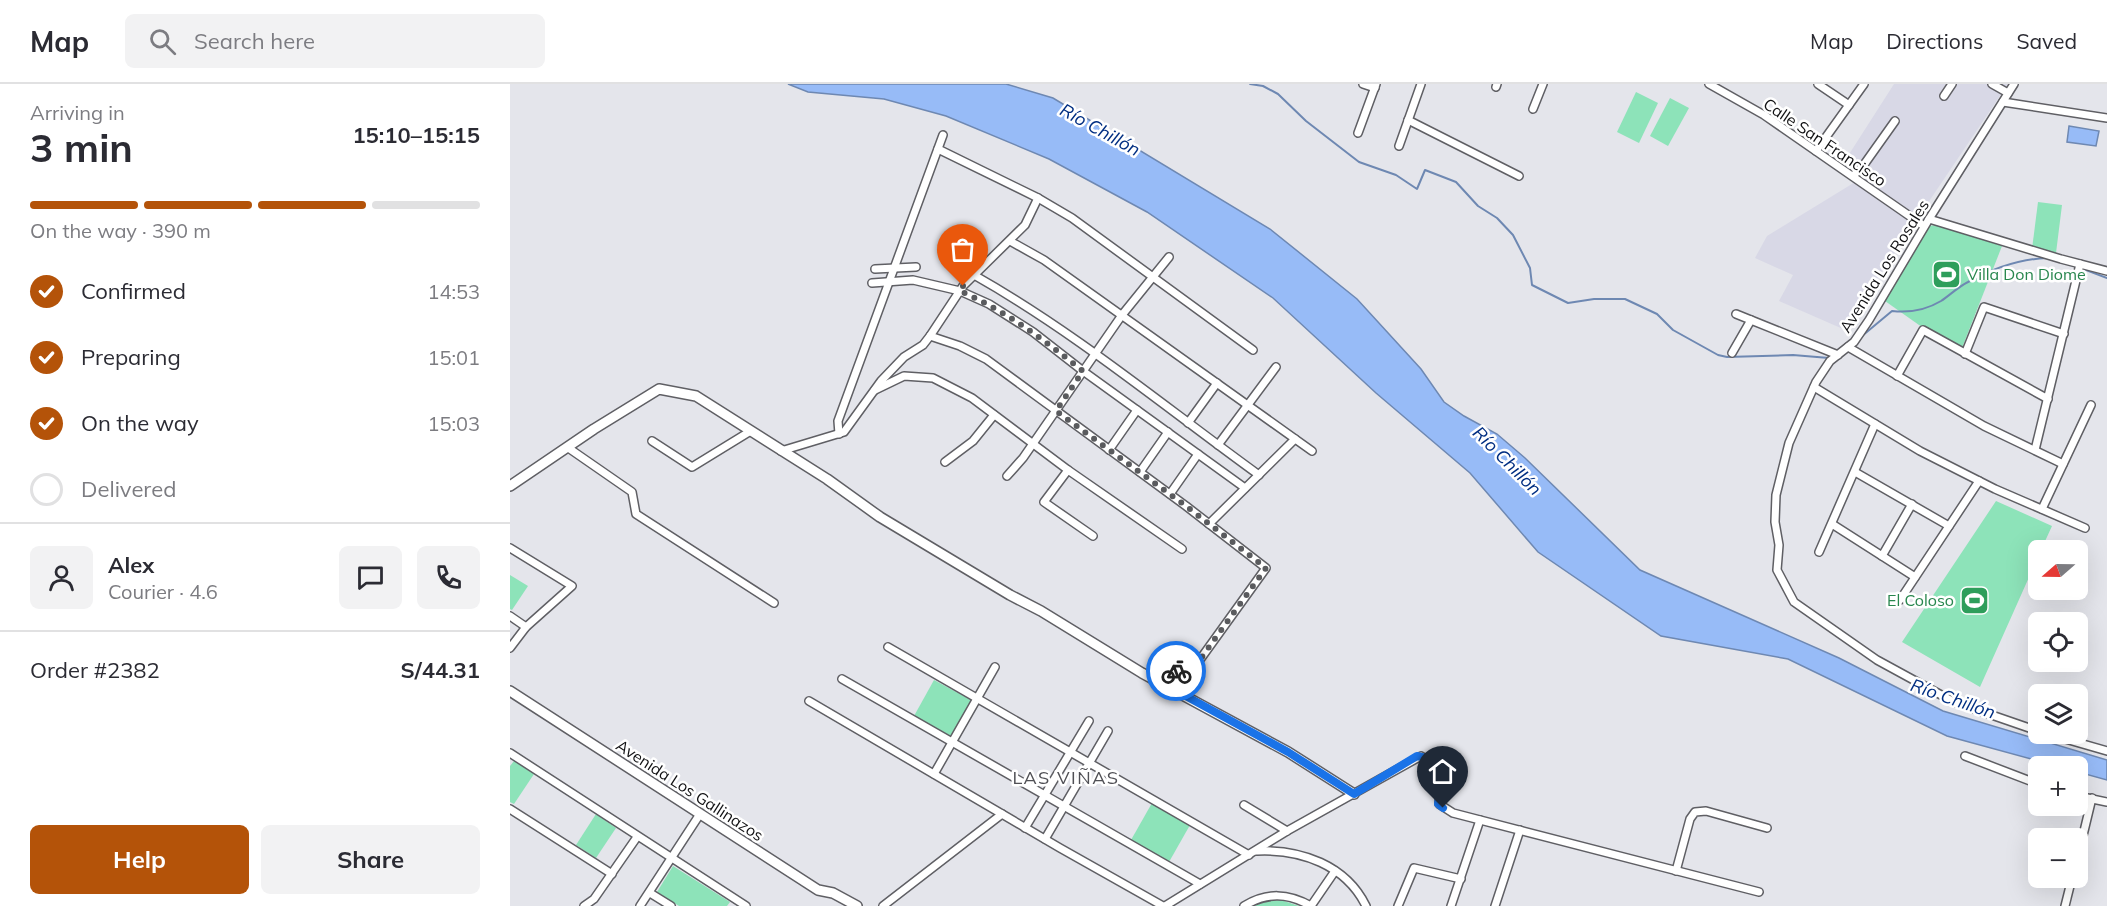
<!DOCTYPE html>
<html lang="en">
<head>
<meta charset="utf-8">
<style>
	body { margin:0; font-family:Mulish,sans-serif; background:#f2f2f3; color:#2b2b33; height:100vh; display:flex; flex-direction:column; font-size:22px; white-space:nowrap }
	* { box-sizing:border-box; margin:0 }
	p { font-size:20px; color:#7c7c81 }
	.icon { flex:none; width:33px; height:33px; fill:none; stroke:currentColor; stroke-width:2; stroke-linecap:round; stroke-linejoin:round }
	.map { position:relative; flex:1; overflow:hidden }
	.details { display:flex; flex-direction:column; background:#fff; width:510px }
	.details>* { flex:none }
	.needle { width:39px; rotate:250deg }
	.tools { position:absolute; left:1518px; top:456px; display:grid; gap:12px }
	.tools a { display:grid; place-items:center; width:60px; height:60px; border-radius:9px; background:#fff; box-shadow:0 6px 24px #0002; font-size:30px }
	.pin { position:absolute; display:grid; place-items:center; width:51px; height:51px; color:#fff; margin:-62px -26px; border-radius:50% 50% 50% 0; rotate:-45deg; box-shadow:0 0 6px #0007 }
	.pin .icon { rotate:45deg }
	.courier { position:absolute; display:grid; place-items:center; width:60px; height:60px; margin:-30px; border:4px solid #1a73e8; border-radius:50%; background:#fff; color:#222; box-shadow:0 2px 8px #0007 }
	.headline em { font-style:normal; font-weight:700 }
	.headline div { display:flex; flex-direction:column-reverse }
	.headline { display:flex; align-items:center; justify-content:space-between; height:102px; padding:0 30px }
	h1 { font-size:39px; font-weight:700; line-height:45px }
	.bar { display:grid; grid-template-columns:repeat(4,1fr); gap:9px 6px; align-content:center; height:72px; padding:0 30px }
	.bar i { height:8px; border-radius:4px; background:#e1e1e2 }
	.bar .current { background:#b45309 }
	.bar p { grid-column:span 4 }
	.line { display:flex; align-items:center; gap:15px; padding:0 30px; border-top:2px solid #e1e1e2 }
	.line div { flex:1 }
	.round { display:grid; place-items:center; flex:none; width:63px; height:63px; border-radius:9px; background:#f2f2f3 }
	ol { padding:0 30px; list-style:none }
	li { display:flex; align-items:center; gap:18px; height:66px }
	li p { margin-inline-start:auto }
	li .icon { padding:6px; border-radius:50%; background:#b45309; color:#fff; stroke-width:4 }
	li:last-child { color:#7c7c81 }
	li i { width:33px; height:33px; border:3px solid #e1e1e2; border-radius:50% }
	.primary-button { display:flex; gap:12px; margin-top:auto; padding:12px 30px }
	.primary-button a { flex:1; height:69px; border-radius:9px; background:#b45309; color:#fff; font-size:24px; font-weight:700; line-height:69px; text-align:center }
	.primary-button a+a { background:#f2f2f3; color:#2b2b33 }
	header { display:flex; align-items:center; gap:36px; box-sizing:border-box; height:84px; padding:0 30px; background:#fff; border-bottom:2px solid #e1e1e2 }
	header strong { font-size:28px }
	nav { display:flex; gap:33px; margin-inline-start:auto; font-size:21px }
	.search { width:420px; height:54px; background:#f2f2f3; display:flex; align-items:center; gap:15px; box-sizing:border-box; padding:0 21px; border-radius:9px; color:#7c7c81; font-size:22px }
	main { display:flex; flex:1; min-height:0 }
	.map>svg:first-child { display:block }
	.built { fill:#d8d8e6 }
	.green { fill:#8de3b9 }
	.water { fill:#97bbf7; stroke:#6e88b2; stroke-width:1.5 }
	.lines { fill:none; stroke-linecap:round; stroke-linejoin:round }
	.stream { stroke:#6e88b2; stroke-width:2 }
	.street-casing { stroke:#5f5f64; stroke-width:10 }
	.secondary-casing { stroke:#5f5f64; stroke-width:12 }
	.street { stroke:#fff; stroke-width:7 }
	.secondary { stroke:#fff; stroke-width:9 }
	.done { stroke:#5a5b5e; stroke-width:6; stroke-dasharray:0 10.8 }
	.route { stroke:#1a73e8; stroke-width:8 }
	.labels { text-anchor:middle; stroke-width:5; stroke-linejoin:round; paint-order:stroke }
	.street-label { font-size:16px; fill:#101012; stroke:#fff }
	.leisure-label { font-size:16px; fill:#27864d; stroke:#fff; text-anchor:start }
	.water-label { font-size:18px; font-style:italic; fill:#002e82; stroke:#fff }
	.neighbourhood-label { font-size:18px; letter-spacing:1.5px; fill:#505055; stroke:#fff }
</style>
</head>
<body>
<header>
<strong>Map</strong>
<div class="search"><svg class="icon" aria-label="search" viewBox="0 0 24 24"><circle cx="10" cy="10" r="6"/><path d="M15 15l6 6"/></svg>Search here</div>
<nav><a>Map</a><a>Directions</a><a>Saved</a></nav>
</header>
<main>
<section class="details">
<div class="headline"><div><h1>3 min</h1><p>Arriving in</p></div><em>15:10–15:15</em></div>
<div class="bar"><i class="current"></i><i class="current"></i><i class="current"></i><i></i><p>On the way · 390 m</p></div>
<ol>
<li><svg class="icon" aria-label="check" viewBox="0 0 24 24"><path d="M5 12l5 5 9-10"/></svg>Confirmed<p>14:53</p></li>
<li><svg class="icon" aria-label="check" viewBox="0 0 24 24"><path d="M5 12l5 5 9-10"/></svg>Preparing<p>15:01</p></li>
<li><svg class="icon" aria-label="check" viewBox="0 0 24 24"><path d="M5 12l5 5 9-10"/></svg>On the way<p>15:03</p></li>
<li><i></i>Delivered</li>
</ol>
<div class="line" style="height:108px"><a class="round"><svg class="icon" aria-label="person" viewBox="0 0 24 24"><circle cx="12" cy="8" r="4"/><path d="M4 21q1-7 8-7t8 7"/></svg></a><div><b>Alex</b><p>Courier · 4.6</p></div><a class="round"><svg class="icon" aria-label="chat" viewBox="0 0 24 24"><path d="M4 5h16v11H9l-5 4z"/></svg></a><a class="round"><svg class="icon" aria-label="phone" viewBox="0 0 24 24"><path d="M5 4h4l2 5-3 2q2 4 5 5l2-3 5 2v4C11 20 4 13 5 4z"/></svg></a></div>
<div class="line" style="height:78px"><div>Order #2382</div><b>S/44.31</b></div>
<div class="primary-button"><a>Help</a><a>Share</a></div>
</section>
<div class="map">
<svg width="1597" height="822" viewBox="0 0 1597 822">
	<rect width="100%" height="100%" fill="#e4e5eb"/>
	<polygon class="built" points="1384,0 1498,0 1333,245 1269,217 1283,191 1245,174 1257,152 1355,92 1336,75"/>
	<g class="green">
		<polygon points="1126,8 1148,19 1129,59 1107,48"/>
		<polygon points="1160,14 1179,24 1158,62 1140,52"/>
		<polygon points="1528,118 1552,121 1546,169 1522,165"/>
		<polygon points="1427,141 1492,162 1452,264 1409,241 1375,217 1418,142"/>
		<polygon points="1486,417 1542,442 1531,466 1528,466 1528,473 1470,603 1392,558"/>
		<polygon points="0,491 18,502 2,526 0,525"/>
		<polygon points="424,596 461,616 441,652 404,632"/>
		<polygon points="4,677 24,690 4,720 0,718 0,682"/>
		<polygon points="642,719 680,741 659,778 621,756"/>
		<polygon points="86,730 106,744 86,774 66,761"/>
		<polygon points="163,782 220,818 217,822 169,822 147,808"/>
		<polygon points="771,816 789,822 744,822 758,817"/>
	</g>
	<g class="water">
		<polygon points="278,0 496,0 543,14 760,145 847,215 911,285 934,318 954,332 987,350 1015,374 1130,486 1329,574 1433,627 1597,676 1597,696 1568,688 1568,682 1547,682 1437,652 1278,575 1151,552 1028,468 960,389 866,309 763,214 637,128 539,75 436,32 374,15 298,8"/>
		<polygon points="1559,42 1589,47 1586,62 1557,58"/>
	</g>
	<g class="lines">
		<g class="stream">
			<polyline points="740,0 753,2 768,10 796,37 849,78 886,91 907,105 915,86 946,98 968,122 987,134 1003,151 1020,184 1022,201 1058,219 1084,215 1115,215 1147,230 1163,246 1208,271 1217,273 1283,271 1319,274"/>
			<polyline points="1563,181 1597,194"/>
			<path d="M1352 252 1382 227C1399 229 1416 226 1431 217 1440 211 1448 203 1458 198 1482 185 1510 175 1537 174"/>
		</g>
		<defs>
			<g id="street">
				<polyline points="853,0 865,4"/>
				<polyline points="1199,0 1254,31 1414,142"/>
				<polyline points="1308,0 1339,21"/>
				<polyline points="1482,0 1498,9"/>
				<polyline points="1504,0 1419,135 1359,236 1344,258 1320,277 1306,298 1279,359 1266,411 1265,438 1269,461 1267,486 1284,518 1367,576 1444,618 1528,647"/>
				<polyline points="986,3 987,0"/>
				<polyline points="1434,12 1442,0"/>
				<polyline points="1493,18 1597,34"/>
				<polyline points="1023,25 1033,0"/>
				<polyline points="898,36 1009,92"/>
				<polyline points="848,49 866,0"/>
				<polyline points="889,62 911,0"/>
				<polyline points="428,65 528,114 562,134 743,266"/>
				<polyline points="1306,67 1354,0"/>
				<polyline points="1343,92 1353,82 1385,37"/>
				<polyline points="1419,135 1551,175 1597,187"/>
				<polyline points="500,157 534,176 802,367"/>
				<polyline points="365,185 406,183"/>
				<path d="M464 191C565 248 655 323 749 391"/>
				<polyline points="362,199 403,196 450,207 479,220 523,248 573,287 735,404"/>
				<polyline points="1226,230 1328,271"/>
				<polyline points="420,252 450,262 476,275 676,422 756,484 689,577 660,589 652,599"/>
				<polyline points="1338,263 1474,342 1553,380"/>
				<polyline points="1222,269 1241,236"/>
				<polyline points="1455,270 1474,223 1554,250"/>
				<polyline points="1387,292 1413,246 1538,315"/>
				<polyline points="1304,303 1410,367 1485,405 1575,444"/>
				<polyline points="365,306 394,292 423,294 462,314 558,386"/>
				<polyline points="678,339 707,299"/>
				<polyline points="329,350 328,337 433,51"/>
				<polyline points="142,357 182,383 239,348"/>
				<polyline points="708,361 766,283"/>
				<polyline points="57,363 122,408 126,430 264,519"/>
				<polyline points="599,366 627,326"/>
				<polyline points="1525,366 1570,180"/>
				<polyline points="271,367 334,348 371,297 394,273 413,261 420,252 453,202 515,141 528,114"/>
				<polyline points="435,378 463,357 484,331"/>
				<polyline points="630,388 658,348"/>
				<polyline points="1345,388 1439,442"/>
				<polyline points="497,392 513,374 612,231 659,173"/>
				<polyline points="660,410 688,370"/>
				<polyline points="1532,425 1581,321"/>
				<polyline points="699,440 785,355"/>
				<polyline points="1322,440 1405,493"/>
				<polyline points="583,452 534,418 558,386 672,465"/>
				<polyline points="0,464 62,502 16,543 0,564"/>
				<polyline points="1309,468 1365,340"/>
				<polyline points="1372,472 1402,420"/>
				<polyline points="1390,516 1469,397"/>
				<polyline points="0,532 16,543"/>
				<polyline points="378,563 739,771"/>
				<polyline points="332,595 690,800"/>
				<polyline points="299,617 550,764 653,822"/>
				<polyline points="1538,650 1597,667"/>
				<polyline points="0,669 236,822"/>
				<polyline points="1455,672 1528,700"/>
				<polyline points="424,690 485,583"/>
				<polyline points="1568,712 1597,718"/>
				<polyline points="734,721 777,747"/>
				<polyline points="0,725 102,790"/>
				<polyline points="515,744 579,637"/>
				<polyline points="535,755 598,647"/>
				<path d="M747 767C791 765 836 781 856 822"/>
				<polyline points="1568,772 1582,714"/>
				<polyline points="1166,787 1180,735 1185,728 1196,727 1257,744"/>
				<polyline points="140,809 161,822"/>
				<polyline points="74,822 84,815 127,753"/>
				<polyline points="130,822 190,730"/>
				<polyline points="373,822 492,730"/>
				<polyline points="655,822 777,747 911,672 932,688 929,720 943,729 1249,808"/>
				<path d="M734 822C757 808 778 809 801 822L825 787"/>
				<polyline points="888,822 904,784 951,795"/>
				<polyline points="941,822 970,736"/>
				<polyline points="985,822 1010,746"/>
				<polyline points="1555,822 1562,794"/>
			</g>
			<g id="secondary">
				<polyline points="0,402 84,345 149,305 186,312 317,395 370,433 500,511 531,527 632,589 778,668 844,710"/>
				<polyline points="0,607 308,806 323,809 347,822"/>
			</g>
		</defs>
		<use href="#street" class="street-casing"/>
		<use href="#secondary" class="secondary-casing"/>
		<use href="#street" class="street"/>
		<use href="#secondary" class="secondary"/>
	</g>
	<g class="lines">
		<path class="done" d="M453 202 450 207C496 227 534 256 573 287L546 327 676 422 756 484 689 577 666 587"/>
		<polyline class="route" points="666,587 660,589 652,599 778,668 844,710 907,672 916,674 932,688 928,720 933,724"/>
	</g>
	<defs>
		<symbol id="stadium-square" viewBox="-11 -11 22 22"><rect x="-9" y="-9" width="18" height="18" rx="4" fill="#2e9e5b" stroke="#fff"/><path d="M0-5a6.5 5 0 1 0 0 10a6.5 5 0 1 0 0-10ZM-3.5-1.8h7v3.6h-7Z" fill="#fff"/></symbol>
	</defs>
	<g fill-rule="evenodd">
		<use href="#stadium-square" x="1420" y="174" width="33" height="33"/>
		<use href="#stadium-square" x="1448" y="500" width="33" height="33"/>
	</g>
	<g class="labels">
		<g class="street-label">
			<text transform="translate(1315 58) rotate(34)" y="6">Calle San Francisco</text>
			<text transform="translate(1374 182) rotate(-58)" y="6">Avenida Los Rosales</text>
			<text transform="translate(180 706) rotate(33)" y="6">Avenida Los Gallinazos</text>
		</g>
		<g class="leisure-label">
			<text x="1457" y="196">Villa Don Diome</text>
			<text x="1444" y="522" text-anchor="end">El Coloso</text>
		</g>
		<g class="water-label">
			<text transform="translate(590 46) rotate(29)" y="6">Río Chillón</text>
			<text transform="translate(997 377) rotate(45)" y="6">Río Chillón</text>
			<text transform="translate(1443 615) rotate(19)" y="6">Río Chillón</text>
		</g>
		<g class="neighbourhood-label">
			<text x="556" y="700">LAS VIÑAS</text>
		</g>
	</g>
</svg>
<div class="tools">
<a><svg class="needle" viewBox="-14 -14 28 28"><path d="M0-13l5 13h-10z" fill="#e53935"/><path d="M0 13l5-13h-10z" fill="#7c7c81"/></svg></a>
<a><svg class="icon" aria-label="locate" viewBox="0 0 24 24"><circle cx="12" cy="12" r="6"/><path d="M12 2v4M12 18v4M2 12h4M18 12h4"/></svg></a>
<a><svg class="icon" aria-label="layers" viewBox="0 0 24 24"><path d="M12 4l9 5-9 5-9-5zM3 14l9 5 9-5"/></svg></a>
<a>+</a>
<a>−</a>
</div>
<div class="pin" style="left:453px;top:202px;background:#ea580c"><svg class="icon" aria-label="bag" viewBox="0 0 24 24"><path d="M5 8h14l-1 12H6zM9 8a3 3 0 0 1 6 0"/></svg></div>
<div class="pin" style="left:933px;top:724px;background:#1f2937"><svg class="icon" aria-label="home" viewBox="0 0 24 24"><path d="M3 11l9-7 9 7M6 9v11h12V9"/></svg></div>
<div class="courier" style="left:666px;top:587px"><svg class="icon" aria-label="bike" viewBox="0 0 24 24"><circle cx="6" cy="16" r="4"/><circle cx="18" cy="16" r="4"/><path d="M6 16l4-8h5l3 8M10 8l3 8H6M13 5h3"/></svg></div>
</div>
</main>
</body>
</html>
